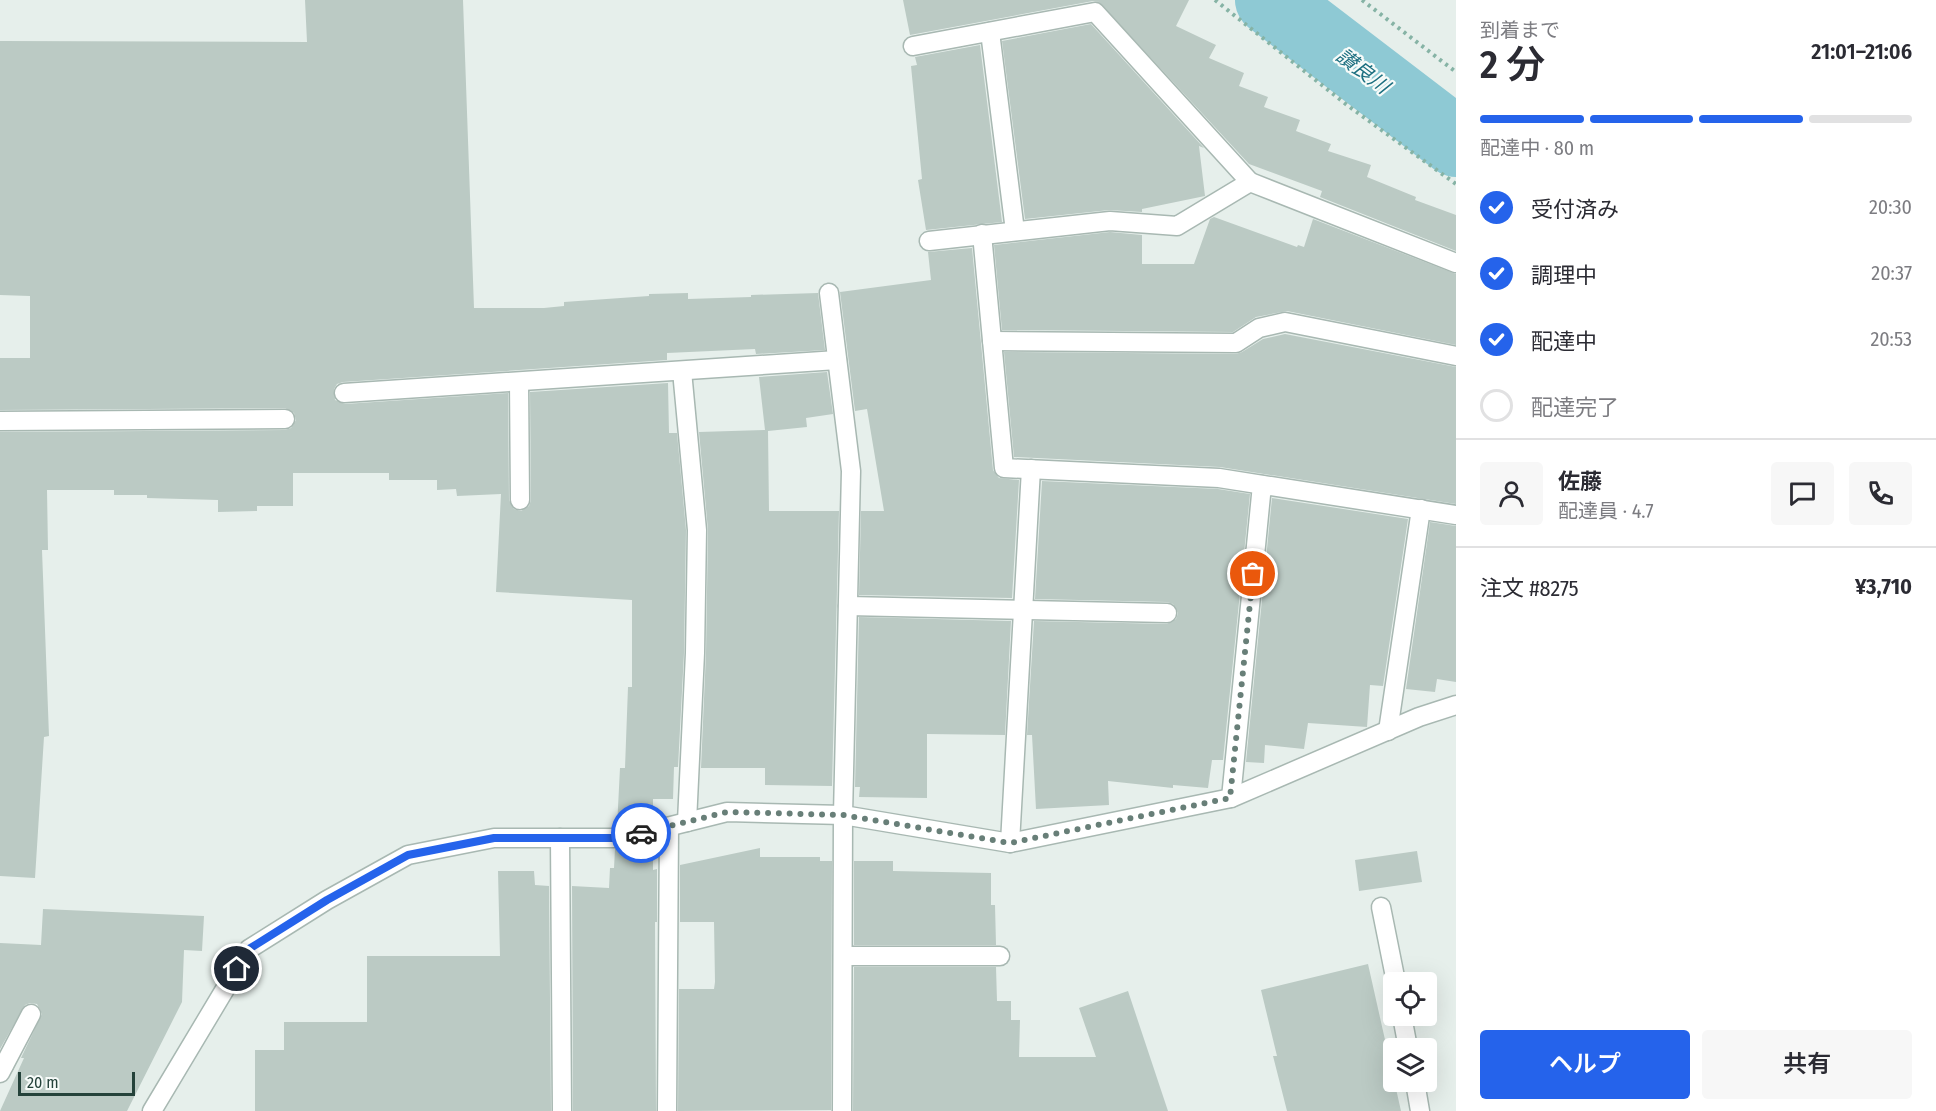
<!DOCTYPE html>
<html lang="ja">
<head>
<meta charset="utf-8">
<style>
	body { margin:0; font-family:"Fira Sans Condensed","Noto Sans JP",sans-serif; background:#f7f7f7; color:#2b2b33; height:100vh; display:flex; flex-direction:column; font-size:22px; white-space:nowrap }
	* { box-sizing:border-box; margin:0 }
	p { font-size:20px; color:#7c7c81 }
	.icon { flex:none; width:33px; height:33px; fill:none; stroke:currentColor; stroke-width:2; stroke-linecap:round; stroke-linejoin:round }
	.map { position:relative; flex:1; overflow:hidden }
	.side { display:flex; flex-direction:column; background:#fff; width:480px }
	.side>* { flex:none }
	.buttons { position:absolute; left:1383px; top:972px; display:grid; gap:12px }
	.buttons a { display:grid; place-items:center; width:54px; height:54px; border-radius:6px; background:#fff; box-shadow:0 6px 24px #0002; font-size:30px }
	.scale { position:absolute; left:18px; bottom:15px; width:117px; box-sizing:border-box; padding-left:6px; border:3px solid #24423a; border-top:0; font-size:16px; line-height:21px; white-space:nowrap; color:#24423a; -webkit-text-stroke:4px #f7fbf9; paint-order:stroke }
	.pin { position:absolute; display:grid; place-items:center; width:51px; height:51px; color:#fff; margin:-26px; border:3px solid #fff; border-radius:50%; box-shadow:0 2px 6px #0007 }
	.courier { position:absolute; display:grid; place-items:center; width:60px; height:60px; margin:-30px; border:4px solid #2563eb; border-radius:50%; background:#fff; color:#222; box-shadow:0 2px 8px #0007 }
	.head em { font-style:normal; font-weight:600 }
	.head div { display:flex; flex-direction:column-reverse }
	.head { display:flex; align-items:center; justify-content:space-between; height:102px; padding:0 24px }
	h1 { font-size:39px; font-weight:600; line-height:45px }
	.bar { display:grid; grid-template-columns:repeat(4,1fr); gap:9px 6px; align-content:center; height:72px; padding:0 24px }
	.bar i { height:8px; border-radius:4px; background:#e1e1e2 }
	.bar .on { background:#2563eb }
	.bar p { grid-column:span 4 }
	.line { display:flex; align-items:center; gap:15px; padding:0 24px; border-top:2px solid #e1e1e2 }
	.line div { flex:1 }
	.round { display:grid; place-items:center; flex:none; width:63px; height:63px; border-radius:6px; background:#f7f7f7 }
	ol { padding:0 24px; list-style:none }
	li { display:flex; align-items:center; gap:18px; height:66px }
	li p { margin-inline-start:auto }
	li .icon { padding:6px; border-radius:50%; background:#2563eb; color:#fff; stroke-width:4 }
	li:last-child { color:#7c7c81 }
	li i { width:33px; height:33px; border:3px solid #e1e1e2; border-radius:50% }
	.cta { display:flex; gap:12px; margin-top:auto; padding:12px 24px }
	.cta a { flex:1; height:69px; border-radius:6px; background:#2563eb; color:#fff; font-size:24px; font-weight:600; line-height:69px; text-align:center }
	.cta a+a { background:#f7f7f7; color:#2b2b33 }
	main { display:flex; flex:1; min-height:0 }
	.map>svg:first-child { display:block }
	.lines { fill:none; stroke-linecap:round; stroke-linejoin:round }
	.river { stroke:#8ec9d4; stroke-width:70 }
	.building { fill:#bbcac4 }
	.service-casing { stroke:#a8b8b2; stroke-width:21 }
	.minor-casing { stroke:#a8b8b2; stroke-width:21 }
	.path { stroke:#86b3a5; stroke-width:4; stroke-dasharray:3 4.5; stroke-linecap:butt }
	.service { stroke:#fff; stroke-width:18 }
	.minor { stroke:#fff; stroke-width:18 }
	.done { stroke:#687f78; stroke-width:6; stroke-dasharray:0 10.8 }
	.route { stroke:#2563eb; stroke-width:8 }
	.labels { text-anchor:middle; stroke-width:4.5; stroke-linejoin:round; paint-order:stroke }
	.water-label { font-size:20px; font-style:italic; fill:#1c6f80; stroke:#f7fbf9 }
</style>
</head>
<body>
<main>
<div class="map">
<svg width="1456" height="1111" viewBox="0 0 1456 1111">
	<rect width="100%" height="100%" fill="#e6efeb"/>
	<g class="lines">
		<polyline class="river" points="1270,0 1456,142"/>
	</g>
	<g class="building">
		<polygon points="305,0 463,0 474,308 544,308 564,306 564,302 649,296 649,294 688,293 688,299 751,297 751,295 818,293 825,350 756,354 755,349 667,353 667,360 343,382 337,384 334,389 335,400 345,404 508,393 509,500 514,509 521,511 529,506 531,500 530,392 668,383 669,433 677,433 686,530 684,653 678,767 674,767 673,799 653,799 653,819 617,827 620,768 625,768 628,687 632,687 632,600 496,592 501,494 457,496 456,489 437,490 437,480 389,480 389,473 293,473 293,506 257,506 257,511 218,512 218,500 147,498 147,495 114,495 114,490 47,490 48,550 42,550 49,736 44,737 35,878 0,876 0,432 285,430 291,428 296,420 294,413 285,408 0,410 0,358 30,358 30,296 0,295 0,41 307,42"/>
		<polygon points="903,0 1189,0 1176,26 1216,45 1209,58 1244,73 1239,86 1268,97 1264,107 1300,120 1296,131 1331,144 1328,151 1371,165 1367,177 1416,197 1415,200 1456,215 1456,251 1320,197 1322,191 1249,164 1099,2 1093,1 910,35"/>
		<polygon points="1091,24 1204,148 1199,146 1205,196 1142,209 1142,212 1109,210 1025,219 1002,41"/>
		<polygon points="980,45 1002,222 926,230 918,180 922,179 911,66 917,65 915,57"/>
		<polygon points="1214,217 1297,247 1298,245 1304,247 1313,219 1456,274 1456,345 1287,311 1256,317 1233,332 1002,330 994,245 1110,232 1142,235 1142,264 1194,264 1210,219"/>
		<polygon points="972,248 993,470 999,478 1019,480 1012,598 859,595 861,511 884,511 867,409 855,411 840,292 931,280 928,252"/>
		<polygon points="1285,334 1456,367 1456,504 1220,467 1014,457 1004,352 1236,354 1242,352 1263,339"/>
		<polygon points="827,372 833,414 806,418 807,427 768,431 769,511 839,511 832,786 765,785 765,768 701,768 706,653 708,530 699,432 765,430 759,377"/>
		<polygon points="1042,481 1218,489 1250,494 1223,760 1212,760 1208,788 1173,785 1173,788 1108,781 1109,805 1036,809 1032,735 1027,735 1034,621 1167,624 1176,619 1178,613 1173,604 1167,602 1035,599"/>
		<polygon points="1272,498 1408,519 1383,686 1370,685 1367,727 1308,723 1304,749 1265,745 1264,763 1246,762"/>
		<polygon points="1430,522 1456,526 1456,682 1437,679 1435,692 1406,689"/>
		<polygon points="859,617 1011,621 1005,735 927,734 927,798 859,797 860,787 855,787"/>
		<polygon points="653,842 653,870 657,869 657,922 655,922 656,1111 573,1111 572,886 609,888 610,868 614,868 615,849 625,849"/>
		<polygon points="760,848 760,857 820,857 820,861 832,861 831,1110 678,1111 679,989 714,989 715,982 714,922 680,922 680,865"/>
		<polygon points="1417,851 1422,882 1359,891 1355,860"/>
		<polygon points="854,861 893,861 893,871 991,873 991,905 995,905 996,945 854,945"/>
		<polygon points="498,871 534,871 535,885 549,886 551,1111 255,1111 255,1050 284,1050 284,1022 367,1022 367,956 500,956"/>
		<polygon points="43,909 204,916 202,951 184,950 182,1002 127,1111 0,1111 24,1058 21,1058 42,1014 37,1004 30,1003 25,1005 0,1049 0,943 41,945"/>
		<polygon points="1368,964 1401,1111 1287,1111 1273,1056 1277,1056 1261,990"/>
		<polygon points="854,967 996,967 997,1001 1011,1001 1011,1020 1020,1020 1019,1057 1096,1057 1079,1008 1128,991 1168,1111 853,1111"/>
	</g>
	<g class="lines">
		<defs>
			<g id="service">
				<polyline points="519,382 520,500"/>
				<polyline points="560,838 562,1111"/>
				<polyline points="0,1073 31,1014"/>
			</g>
			<g id="minor">
				<polyline points="990,32 1015,231"/>
				<polyline points="913,46 1095,12 1250,182"/>
				<polyline points="982,234 1004,468 1219,478 1456,515"/>
				<polyline points="929,241 1110,221 1177,226 1250,182 1456,263"/>
				<polyline points="829,293 851,471 843,815 842,1111"/>
				<polyline points="992,341 1236,343 1259,328 1285,322 1456,356"/>
				<polyline points="682,371 697,530 695,653 687,822"/>
				<polyline points="344,393 837,360"/>
				<polyline points="0,421 285,419"/>
				<polyline points="848,606 1167,613"/>
				<polyline points="1388,731 1421,509"/>
				<polyline points="1231,798 1262,485"/>
				<polyline points="1010,843 1031,469"/>
				<polyline points="1381,907 1396,982"/>
				<polyline points="843,956 1000,956"/>
				<polyline points="1402,1016 1408,1048"/>
				<polyline points="0,1066 4,1065"/>
				<polyline points="1415,1082 1420,1111"/>
				<polyline points="152,1111 249,949 327,900 408,855 494,838 623,838 727,812 843,815 1010,843 1231,798 1419,717 1456,705"/>
				<polyline points="667,1111 669,827"/>
			</g>
		</defs>
		<use href="#service" class="service-casing"/>
		<use href="#minor" class="minor-casing"/>
		<g class="path">
			<polyline points="1215,0 1347,105 1456,184"/>
			<polyline points="1362,0 1456,72"/>
		</g>
		<use href="#service" class="service"/>
		<use href="#minor" class="minor"/>
	</g>
	<g class="lines">
		<polyline class="done" points="641,833 727,812 843,815 1010,843 1230,798 1253,574"/>
		<polyline class="route" points="237,969 249,949 327,900 408,855 494,838 623,838 641,833"/>
	</g>
	<g class="labels">
		<g class="water-label">
			<text transform="translate(1363 71) rotate(37)" y="7">讃良川</text>
		</g>
	</g>
</svg>
<div class="buttons">
<a><svg class="icon" aria-label="locate" viewBox="0 0 24 24"><circle cx="12" cy="12" r="6"/><path d="M12 2v4M12 18v4M2 12h4M18 12h4"/></svg></a>
<a><svg class="icon" aria-label="layers" viewBox="0 0 24 24"><path d="M12 4l9 5-9 5-9-5zM3 14l9 5 9-5"/></svg></a>
</div>
<div class="scale">20 m</div>
<div class="pin" style="left:1253px;top:574px;background:#ea580c"><svg class="icon" aria-label="bag" viewBox="0 0 24 24"><path d="M5 8h14l-1 12H6zM9 8a3 3 0 0 1 6 0"/></svg></div>
<div class="pin" style="left:237px;top:969px;background:#1f2937"><svg class="icon" aria-label="home" viewBox="0 0 24 24"><path d="M3 11l9-7 9 7M6 9v11h12V9"/></svg></div>
<div class="courier" style="left:641px;top:833px"><svg class="icon" aria-label="car" viewBox="0 0 24 24"><path d="M5 17H2v-5l4-1 3-4h7l3 4 3 1v5h-3M9 17h6M6 11h13"/><circle cx="7" cy="17" r="2"/><circle cx="17" cy="17" r="2"/></svg></div>
</div>
<section class="side">
<div class="head"><div><h1>2 分</h1><p>到着まで</p></div><em>21:01–21:06</em></div>
<div class="bar"><i class="on"></i><i class="on"></i><i class="on"></i><i></i><p>配達中 · 80 m</p></div>
<ol>
<li><svg class="icon" aria-label="check" viewBox="0 0 24 24"><path d="M5 12l5 5 9-10"/></svg>受付済み<p>20:30</p></li>
<li><svg class="icon" aria-label="check" viewBox="0 0 24 24"><path d="M5 12l5 5 9-10"/></svg>調理中<p>20:37</p></li>
<li><svg class="icon" aria-label="check" viewBox="0 0 24 24"><path d="M5 12l5 5 9-10"/></svg>配達中<p>20:53</p></li>
<li><i></i>配達完了</li>
</ol>
<div class="line" style="height:108px"><a class="round"><svg class="icon" aria-label="person" viewBox="0 0 24 24"><circle cx="12" cy="8" r="4"/><path d="M4 21q1-7 8-7t8 7"/></svg></a><div><b>佐藤</b><p>配達員 · 4.7</p></div><a class="round"><svg class="icon" aria-label="chat" viewBox="0 0 24 24"><path d="M4 5h16v11H9l-5 4z"/></svg></a><a class="round"><svg class="icon" aria-label="phone" viewBox="0 0 24 24"><path d="M5 4h4l2 5-3 2q2 4 5 5l2-3 5 2v4C11 20 4 13 5 4z"/></svg></a></div>
<div class="line" style="height:78px"><div>注文 #8275</div><b>¥3,710</b></div>
<div class="cta"><a>ヘルプ</a><a>共有</a></div>
</section>
</main>
</body>
</html>
